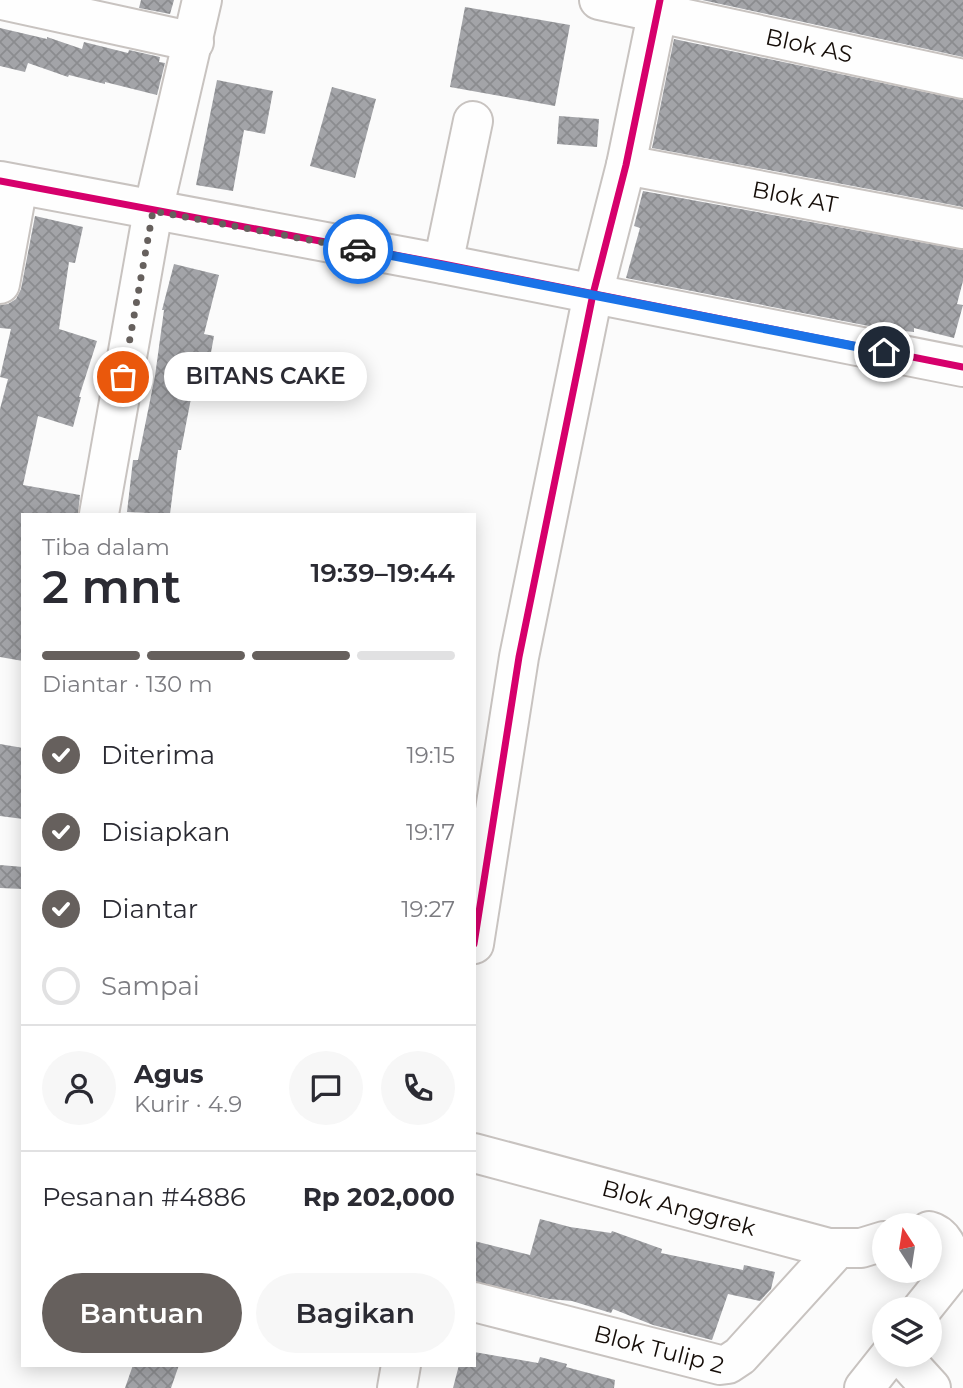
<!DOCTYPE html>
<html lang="id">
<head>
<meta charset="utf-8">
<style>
	body { margin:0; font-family:Montserrat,sans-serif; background:#f7f7f7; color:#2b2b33; height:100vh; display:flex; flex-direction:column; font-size:26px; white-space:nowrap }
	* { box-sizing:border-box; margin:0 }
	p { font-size:23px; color:#7c7c81 }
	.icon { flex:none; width:38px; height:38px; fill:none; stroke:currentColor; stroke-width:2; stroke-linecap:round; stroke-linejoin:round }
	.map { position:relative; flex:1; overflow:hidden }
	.side { position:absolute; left:21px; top:513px; width:455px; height:854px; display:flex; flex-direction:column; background:#fff; border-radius:0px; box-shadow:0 4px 18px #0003 }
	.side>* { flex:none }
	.needle { width:46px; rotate:348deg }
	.controls { position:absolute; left:872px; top:1213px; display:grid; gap:14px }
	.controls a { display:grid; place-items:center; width:70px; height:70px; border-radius:50%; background:#fff; box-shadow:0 4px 18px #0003; font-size:35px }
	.pin { position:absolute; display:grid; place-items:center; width:60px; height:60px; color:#fff; margin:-30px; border:4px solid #fff; border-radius:50%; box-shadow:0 2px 7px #0007 }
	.courier { position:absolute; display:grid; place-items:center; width:70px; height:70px; margin:-35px; border:5px solid #1a73e8; border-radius:50%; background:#fff; color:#222; box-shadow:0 2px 9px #0007 }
	.bubble { position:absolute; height:49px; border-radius:24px; background:#fff; box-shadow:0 4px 18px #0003; font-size:23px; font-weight:600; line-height:49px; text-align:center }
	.head em { font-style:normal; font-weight:600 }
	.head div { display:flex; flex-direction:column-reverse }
	.head { display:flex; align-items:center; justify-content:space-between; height:119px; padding:0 21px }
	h1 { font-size:46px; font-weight:600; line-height:52px }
	.bar { display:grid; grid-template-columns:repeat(4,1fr); gap:10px 7px; align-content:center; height:84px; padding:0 21px }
	.bar i { height:9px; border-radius:5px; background:#e1e1e2 }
	.bar .active { background:#66605d }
	.bar p { grid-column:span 4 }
	.line { display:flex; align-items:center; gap:18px; padding:0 21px; border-top:2px solid #e1e1e2 }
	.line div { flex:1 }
	.round { display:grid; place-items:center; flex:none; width:74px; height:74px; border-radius:37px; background:#f7f7f7 }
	ol { padding:0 21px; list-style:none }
	li { display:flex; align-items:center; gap:21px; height:77px }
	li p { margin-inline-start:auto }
	li .icon { padding:7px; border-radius:50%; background:#66605d; color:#fff; stroke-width:4 }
	li:last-child { color:#7c7c81 }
	li i { width:38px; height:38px; border:4px solid #e1e1e2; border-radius:50% }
	.action { display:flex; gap:14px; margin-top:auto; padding:14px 21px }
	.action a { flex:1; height:80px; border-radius:42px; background:#66605d; color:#fff; font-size:28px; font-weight:600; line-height:80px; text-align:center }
	.action a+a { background:#f7f7f7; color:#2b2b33 }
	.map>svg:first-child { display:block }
	.building { fill:url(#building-cross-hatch) }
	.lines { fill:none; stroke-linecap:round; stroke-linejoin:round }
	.minor-casing { stroke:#c8c3c0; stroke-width:42 }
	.minor { stroke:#fefefe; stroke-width:38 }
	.cycleway-casing { stroke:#fff; stroke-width:11 }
	.cycleway { stroke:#d6006c; stroke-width:7 }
	.done { stroke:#66605d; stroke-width:7; stroke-dasharray:0 12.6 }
	.route { stroke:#1a73e8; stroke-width:9 }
	.labels { text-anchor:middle; stroke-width:7; stroke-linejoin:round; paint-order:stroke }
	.street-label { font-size:23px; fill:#150d08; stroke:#fff }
</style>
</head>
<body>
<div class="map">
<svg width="963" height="1388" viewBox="0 0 963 1388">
	<defs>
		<pattern id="building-cross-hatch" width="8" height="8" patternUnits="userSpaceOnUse" patternTransform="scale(1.75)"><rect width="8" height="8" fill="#a3a4a8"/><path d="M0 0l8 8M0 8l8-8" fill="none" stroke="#8b8c8f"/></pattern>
	</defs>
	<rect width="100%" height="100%" fill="#fbfbfb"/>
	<g class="building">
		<polygon points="141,0 174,0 170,14 139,8"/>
		<polygon points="702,0 963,0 963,57"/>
		<polygon points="465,7 570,25 555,106 450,87"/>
		<polygon points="0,28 47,39 47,37 82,49 84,42 128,53 129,50 160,57 159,62 165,63 157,95 105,82 105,84 69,75 68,77 28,63 25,72 0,66"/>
		<polygon points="674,39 963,100 963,207 652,148"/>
		<polygon points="217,80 273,91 265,134 244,130 233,191 196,185"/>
		<polygon points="332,87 376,99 355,178 310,166"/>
		<polygon points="559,116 599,119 597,147 557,144"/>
		<polygon points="643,191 963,250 963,281 957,304 963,305 954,338 914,328 914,332 884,329 626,278 640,228 634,226"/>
		<polygon points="35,216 83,227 75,263 69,262 59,329 97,341 79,397 81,397 73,427 38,416 23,485 80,495 78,514 23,514 23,661 0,657 0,409 8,379 0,377 11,329 0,328 0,305 8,304 16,299 21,289"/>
		<polygon points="174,264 219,275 204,334 214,336 205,385 194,383 181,450 178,450 170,514 127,512 133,460 138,460 155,376 164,310 162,310"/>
		<polygon points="0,744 23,748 23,819 0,816"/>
		<polygon points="0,865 23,867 23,889 0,888"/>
		<polygon points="540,1219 570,1227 611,1233 612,1231 662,1249 661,1253 743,1270 744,1265 775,1272 771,1289 760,1301 728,1294 712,1340 653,1325 613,1309 611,1313 572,1301 549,1299 474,1281 474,1241 530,1255"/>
		<polygon points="474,1352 538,1363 540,1357 567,1364 566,1367 615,1380 614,1388 453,1388 459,1365 474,1365"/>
		<polygon points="133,1365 179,1365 171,1388 125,1388"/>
	</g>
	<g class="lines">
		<defs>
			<g id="minor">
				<polyline points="2,0 194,42"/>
				<path id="s1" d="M599 0 963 79"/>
				<path id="s2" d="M626 165 963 229"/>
				<polyline points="0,181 443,264 963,367"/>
				<polyline points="443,264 473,121"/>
				<polyline points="0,284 18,185"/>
				<polyline points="99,514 153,211 202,0"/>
				<polyline points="474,944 519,657 593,294 626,165 660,0"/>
				<path id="s3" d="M474 1153 829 1248H861L884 1241"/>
				<path d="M929 1231C945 1235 949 1252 954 1267"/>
				<path id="s4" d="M474 1302 720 1365 728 1364 740 1356 838 1248"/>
				<polyline points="922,1309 963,1258"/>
				<polyline points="900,1354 931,1388"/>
				<polyline points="397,1388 401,1365"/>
				<polyline points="864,1388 891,1354"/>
			</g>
		</defs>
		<use href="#minor" class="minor-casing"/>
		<use href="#minor" class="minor"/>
		<defs>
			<g id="cycleway">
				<polyline points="0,181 443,264 963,367"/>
				<polyline points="474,944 519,657 593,294 626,165 660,0"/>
			</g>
		</defs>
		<use href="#cycleway" class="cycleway-casing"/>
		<use href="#cycleway" class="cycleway"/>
	</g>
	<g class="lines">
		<polyline class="done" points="123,377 153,211 358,249"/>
		<polyline class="route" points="358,249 884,352"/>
	</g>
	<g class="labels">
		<g class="street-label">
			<text dy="8" stroke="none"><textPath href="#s1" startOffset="215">Blok AS</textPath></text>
			<text dy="8" stroke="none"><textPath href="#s2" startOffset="172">Blok AT</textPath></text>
			<text dy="8" stroke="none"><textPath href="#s3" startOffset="212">Blok Anggrek</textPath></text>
			<text dy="8" stroke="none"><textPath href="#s4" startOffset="191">Blok Tulip 2</textPath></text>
		</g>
	</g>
</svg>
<div class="controls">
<a><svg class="needle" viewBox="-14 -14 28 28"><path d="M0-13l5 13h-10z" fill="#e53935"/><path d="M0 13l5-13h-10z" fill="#7c7c81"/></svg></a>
<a><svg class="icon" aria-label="layers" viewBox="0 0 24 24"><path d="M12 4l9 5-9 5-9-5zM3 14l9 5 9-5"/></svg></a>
</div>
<div class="pin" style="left:123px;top:377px;background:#ea580c"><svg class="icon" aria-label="bag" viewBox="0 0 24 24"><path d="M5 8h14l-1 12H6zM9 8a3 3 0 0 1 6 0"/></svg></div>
<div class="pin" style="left:884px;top:352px;background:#1f2937"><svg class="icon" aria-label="home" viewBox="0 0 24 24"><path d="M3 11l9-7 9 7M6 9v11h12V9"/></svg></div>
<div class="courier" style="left:358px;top:249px"><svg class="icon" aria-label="car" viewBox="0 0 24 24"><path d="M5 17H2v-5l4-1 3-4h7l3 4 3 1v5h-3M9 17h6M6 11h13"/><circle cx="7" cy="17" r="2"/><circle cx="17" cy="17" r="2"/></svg></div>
<div class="bubble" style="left:164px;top:352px;width:203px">BITANS CAKE</div>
<section class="side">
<div class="head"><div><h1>2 mnt</h1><p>Tiba dalam</p></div><em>19:39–19:44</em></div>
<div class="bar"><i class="active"></i><i class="active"></i><i class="active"></i><i></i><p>Diantar · 130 m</p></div>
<ol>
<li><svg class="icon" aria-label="check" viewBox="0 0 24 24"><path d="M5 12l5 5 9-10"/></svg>Diterima<p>19:15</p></li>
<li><svg class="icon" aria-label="check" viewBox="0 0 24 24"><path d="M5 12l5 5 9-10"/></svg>Disiapkan<p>19:17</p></li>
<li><svg class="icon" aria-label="check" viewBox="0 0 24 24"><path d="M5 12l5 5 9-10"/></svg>Diantar<p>19:27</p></li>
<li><i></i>Sampai</li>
</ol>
<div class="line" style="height:126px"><a class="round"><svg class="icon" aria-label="person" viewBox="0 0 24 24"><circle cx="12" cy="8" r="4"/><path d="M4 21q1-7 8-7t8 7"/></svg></a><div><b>Agus</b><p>Kurir · 4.9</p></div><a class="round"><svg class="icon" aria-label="chat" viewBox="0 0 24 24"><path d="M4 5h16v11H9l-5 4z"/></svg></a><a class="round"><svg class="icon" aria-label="phone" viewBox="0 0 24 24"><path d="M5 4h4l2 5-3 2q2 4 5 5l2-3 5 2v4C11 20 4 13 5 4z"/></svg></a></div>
<div class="line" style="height:91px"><div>Pesanan #4886</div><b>Rp 202,000</b></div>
<div class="action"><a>Bantuan</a><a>Bagikan</a></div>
</section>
</div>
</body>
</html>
